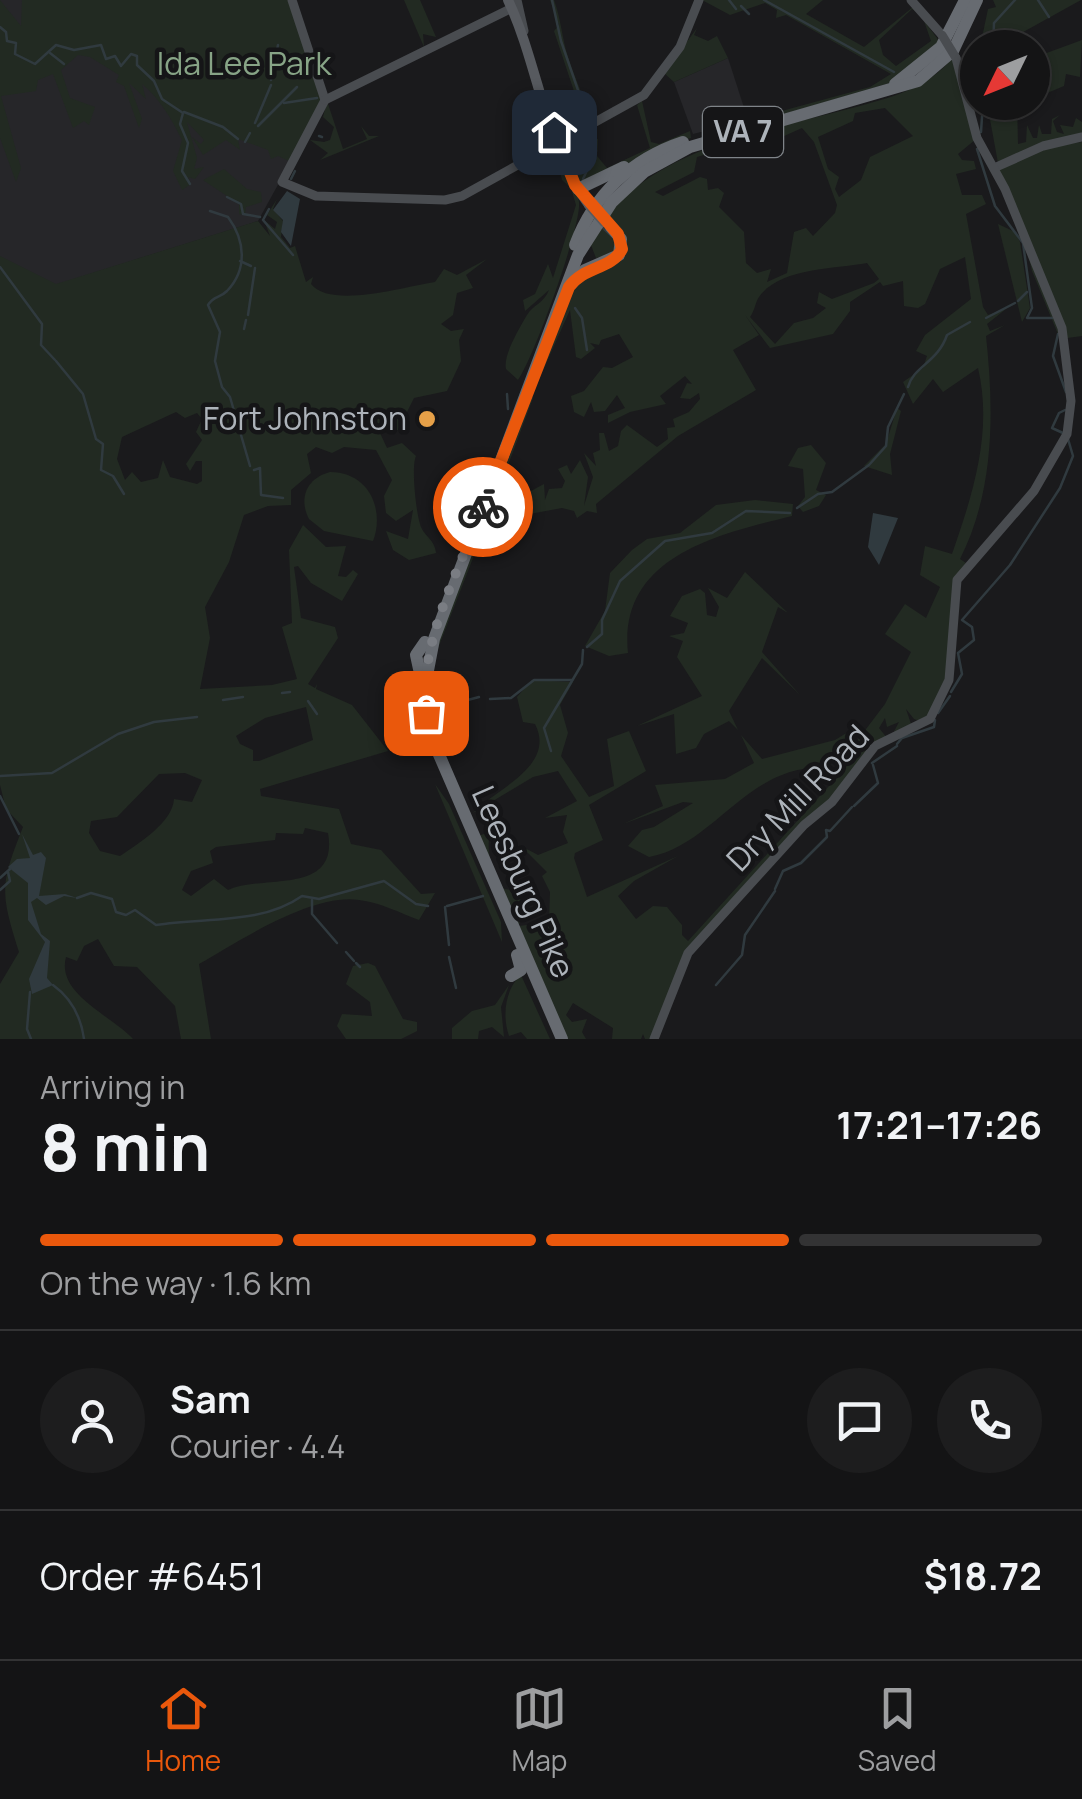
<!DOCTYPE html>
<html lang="en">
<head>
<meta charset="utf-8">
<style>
	body { margin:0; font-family:Manrope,sans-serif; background:#1d1d1e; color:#f1f3f6; height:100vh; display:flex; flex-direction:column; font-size:38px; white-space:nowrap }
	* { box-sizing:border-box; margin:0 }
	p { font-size:32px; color:#9d9ea0 }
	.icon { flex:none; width:55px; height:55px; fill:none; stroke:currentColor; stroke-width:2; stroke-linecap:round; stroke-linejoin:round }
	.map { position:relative; height:1039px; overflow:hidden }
	.drawer { display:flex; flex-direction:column; background:#141415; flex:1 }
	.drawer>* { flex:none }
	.needle { width:65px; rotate:227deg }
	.fabs { position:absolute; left:960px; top:30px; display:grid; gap:20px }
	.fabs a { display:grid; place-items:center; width:90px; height:90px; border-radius:50%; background:#141415; box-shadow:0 2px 8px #0004,0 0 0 2px #333334; font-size:50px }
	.pin { position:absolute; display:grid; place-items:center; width:85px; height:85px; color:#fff; margin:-42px; border-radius:20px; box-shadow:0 5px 15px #0006 }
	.courier { position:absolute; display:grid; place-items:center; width:100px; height:100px; margin:-50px; border:8px solid #ea580c; border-radius:50%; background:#fff; color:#222; box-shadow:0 2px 12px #0007 }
	.headline em { font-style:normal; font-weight:700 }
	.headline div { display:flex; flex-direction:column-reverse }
	.headline { display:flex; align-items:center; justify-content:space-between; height:170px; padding:0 40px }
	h1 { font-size:65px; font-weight:700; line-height:75px }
	.bar { display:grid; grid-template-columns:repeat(4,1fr); gap:15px 10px; align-content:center; height:120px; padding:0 40px }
	.bar i { height:12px; border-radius:8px; background:#333334 }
	.bar .active { background:#ea580c }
	.bar p { grid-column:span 4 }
	.line { display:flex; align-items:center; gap:25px; padding:0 40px; border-top:2px solid #333334 }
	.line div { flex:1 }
	.round { display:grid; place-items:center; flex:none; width:105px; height:105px; border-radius:52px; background:#1d1d1e }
	.menu { display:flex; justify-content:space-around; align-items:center; height:140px; border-top:2px solid #333334; background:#141415; font-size:28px; color:#9d9ea0 }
	.menu a { display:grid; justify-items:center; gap:5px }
	.menu .active { color:#ea580c }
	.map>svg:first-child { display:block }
	.built { fill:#262629 }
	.green { fill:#222a22; fill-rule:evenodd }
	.water { fill:#303a3f }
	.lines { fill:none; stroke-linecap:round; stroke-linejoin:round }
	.stream { stroke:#303a3f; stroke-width:2.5 }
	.secondary { stroke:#494c50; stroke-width:9 }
	.primary { stroke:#575a5f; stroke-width:10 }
	.highway { stroke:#676b71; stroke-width:12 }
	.secondary-bridge { stroke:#494c50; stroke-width:9 }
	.primary-bridge { stroke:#575a5f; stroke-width:10 }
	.done { stroke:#7a7d83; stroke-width:10; stroke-dasharray:0 18 }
	.route { stroke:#ea580c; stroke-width:12 }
	.poi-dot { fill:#e6a048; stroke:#151517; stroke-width:4 }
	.labels { text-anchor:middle; stroke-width:9; stroke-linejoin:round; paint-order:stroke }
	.shield { fill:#151517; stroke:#7f8489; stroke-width:2.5 }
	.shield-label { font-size:30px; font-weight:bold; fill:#adb3ba }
	.park-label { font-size:32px; fill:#87a486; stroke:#151517 }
	.poi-label { font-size:32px; fill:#adb3ba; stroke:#151517; text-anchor:end }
	.street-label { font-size:32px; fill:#adb3ba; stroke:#151517 }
</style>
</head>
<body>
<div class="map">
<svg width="1082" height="1039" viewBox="0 0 1082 1039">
	<rect width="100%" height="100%" fill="#1a1a1c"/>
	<g class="built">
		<polygon points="0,0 38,0 54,34 291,161 258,221 52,286 0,258"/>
		<polygon points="728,58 748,120 693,134 674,82"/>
	</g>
	<g class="green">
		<path d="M0 0 21 26 22 0H290L323 98 289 161 278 156 271 159 268 150 238 139 240 150 226 140 203 155 192 137 201 144 204 140 187 122 197 158 194 169 204 167 195 179 188 177 191 184 182 190 173 171 182 140C171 118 160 99 142 84L146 99 129 83 142 119 139 128 124 86 116 82 119 75 90 57 78 55 61 70 70 98 95 107 89 125 84 121 73 128 53 74 38 80 36 91 1 96 21 168 16 182 0 138Z"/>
		<polygon points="404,0 420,0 436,37 423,34 424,47"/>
		<path d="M550 0H554C561 19 562 38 568 57 575 79 585 99 591 121L586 125 578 107 560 112 576 97 554 31 559 25Z"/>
		<polygon points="702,0 823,0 806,14 864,47 913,7 918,13 912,9 879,40 883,55 896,66 931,41 924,21 940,42 893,82 778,116 778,112 870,87 891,74 786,15 776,18 777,10 765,3 730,15"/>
		<polygon points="993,0 1081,0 1009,40 1012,47 980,47 988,9 996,7"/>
		<polygon points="697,28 694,35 708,41 717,36 728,58 674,82 664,73"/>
		<polygon points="1082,40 1080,77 1066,74 1064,86 1033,99 1033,58"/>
		<path d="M953 57 976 139 958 154 962 160 974 161 976 169 956 174 962 195H982L986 204 966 214 983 307 988 315 1006 309 987 324 990 331 1005 325 986 336C994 410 995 490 960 559L966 563C939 613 969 676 926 723L914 719 906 709 913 730 891 737 899 722 887 727 885 718 879 728 887 738 870 750 849 781 845 778 846 783 687 952 654 1039H645L643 1034 641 1039H612L613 1028 573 1003 566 1015 572 1022 587 1019 582 1032 586 1039H566L475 837 490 832C486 855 491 867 504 889L525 892 515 909 520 913 519 926 549 922 550 892 542 876 547 872 521 846 538 855 568 843 563 832 567 815 545 818 577 801 558 771 533 777 473 813C493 790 557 767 535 724L523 722 517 697 532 680 573 682 560 705 568 733 561 756 589 797 614 786 607 739 629 731 646 771 589 805 603 840 575 853 574 858 587 897 678 856 634 881 618 896 636 919 653 906 667 907 682 925V935L688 941 839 775 835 770 885 704 911 652 885 634 905 604 926 618 940 587 920 575 925 546 952 554C973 494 993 431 978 368L943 392 933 379 913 404 903 382 923 368 927 356 916 351 925 335 971 299 965 257 940 269 925 304 918 308 904 306 903 281 883 286 880 282 850 302V311L833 334 770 348 745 315 759 335 733 350 756 390 678 436 596 504 597 513 587 511 577 518 574 511 562 508 487 522 435 656 433 648 530 392 533 398 507 468 516 473 512 479 516 485 506 489 508 499 522 508 529 492 544 484 545 500 549 489 562 488 565 481 558 469 567 465 571 474 580 460 588 477 584 506 593 477 584 453 596 466 593 453 600 450 599 433H604L609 451 618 446 621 431 627 425 657 447 668 439 667 428 675 427 673 419 689 412 700 399 699 393 690 399 680 398 687 383 692 384 685 376 660 396 666 404 630 412 608 423V415L625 408 617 395 605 411 594 412 591 402 584 417 574 412 571 396 584 391 603 367 612 368 633 357 619 334 601 340 599 345 590 343 595 348 581 359 576 357 570 310 536 386 533 382C544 351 555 295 583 274 594 265 608 268 619 259L624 241 605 218 601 222 617 241 613 254 596 258 589 240C644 149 754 134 852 108 889 98 928 89 953 57ZM885 108 913 136 870 157 861 180 839 197 835 189 839 177 828 169 818 137 853 121 855 113ZM802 128 814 142 837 205 835 213 813 236 806 228 794 232 787 273 767 282 771 269 757 273 746 263 744 232 719 207 724 193 718 188 708 190 707 179 700 177 663 196 655 192 694 172 697 157 739 144 762 146ZM867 263 879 279 874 283 832 299 819 292 817 303 826 308 813 318 794 323 775 344 750 317C755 310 755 303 759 297 780 267 837 269 867 263Z"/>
		<polygon points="327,101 343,149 367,139 361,126 369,136 379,136 320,160 328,153 310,140 324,142 330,140 334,127 323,117"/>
		<polygon points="642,101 651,142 659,144 690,131 691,138 659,148 581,188 572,174 585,159 591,140 598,139 597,156 607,168 650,148 637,105"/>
		<polygon points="987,103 1017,103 1018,144 1026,142 1027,125 1033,138 1037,138 1039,125 1042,134 1051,134 1052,119 1060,115 1053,121 1057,132 1064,134 1060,125 1073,127 1076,118 1082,122 1082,136 998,163"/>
		<polygon points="1082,142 1082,336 1060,339 1032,271 1016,206 998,175 1000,168 1043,148"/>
		<path d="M555 152C563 166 577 185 579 202 582 225 533 360 518 380L506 369C503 355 519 329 527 315 533 305 544 303 549 290L525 311 523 300 535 294 548 264 553 278 576 205 571 188 562 180Z"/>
		<polygon points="224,169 247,189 261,192 262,202 246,207 245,215 239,214 239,204 203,180"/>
		<path d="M277 199 273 209 283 221 281 237 290 248 295 246 306 282 313 277 311 284C331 309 403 287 435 282L444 269 457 275 487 259 466 275 473 288 457 293 453 315 441 324 451 331 464 329 459 340 461 361 447 391 414 398 398 430 380 433 387 448 402 443 416 456C411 467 416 511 420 524 423 536 435 539 436 553L409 560 393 550 386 531 408 539 413 510 396 521 386 513 384 496 392 480 376 450 344 447 332 453 316 447 307 454 311 473 291 490V505L268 506 244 515 229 562 205 607 210 638 200 689 272 685 297 679 282 627 292 623 289 550 303 525 326 547 346 546 338 576 346 577 353 570 358 574 342 601 311 583 298 566 294 567 301 618 335 627 338 638 308 684 315 688 317 684 316 689 352 705 388 751 260 789 261 796 339 809 351 844 381 850 421 894 435 893 419 920C400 913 379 902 359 900 312 893 239 941 199 964L211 1039H181L175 1006 137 967 114 966 98 939 84 946 77 961 66 957C56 994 111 1015 133 1039H0V984L19 952C0 892 0 885 23 827L6 809 0 785V256L56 284 258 221 270 236 264 220 275 229 277 222 267 215ZM176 412 185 418 197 413 202 419 196 432 202 440 186 464 190 471 196 461H202V481L197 484 170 477 163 460 158 478 141 482 132 472 125 480 117 459 122 437ZM306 707 313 740 259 761H253V750L240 744 236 736 265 718ZM185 773 202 780 192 802 174 799C173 822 138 844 120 856L100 851 89 833 91 821 117 817 159 774ZM305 828 328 833C339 896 263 874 228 890L214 879 191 896 182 890 191 871 213 863 210 851 216 847 275 840 276 833 303 834Z"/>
		<polygon points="998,224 1015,232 1020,242 1030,308 1022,322"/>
		<polygon points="897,408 901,411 890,454 892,475 864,466 886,444"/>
		<polygon points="811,445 826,463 816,490 826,495 819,506 803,512 798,506 805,497 803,469 788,466 798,448"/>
		<path d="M330 472C369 472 385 510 373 541L324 531 309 519C298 498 307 478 330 472Z"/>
		<path d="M755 500 793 504 792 516C719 534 618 556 628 653L609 656 585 646 605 611 610 573 632 550 647 539 680 533 716 505Z"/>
		<polygon points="745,572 788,613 778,607 762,652 800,695 762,658 729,711 738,730 729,721 704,734 696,748 676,754 674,714 637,726 702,696 677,657 683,641 669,636 684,633 688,623 670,616 682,596 700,589 705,593 707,615 716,617 719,607 708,588 727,598"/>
		<path d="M858 726 861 731 834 751 830 768C748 761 716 845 649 857L628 846 642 830 654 827 693 803 683 802 623 824 663 806 655 785 725 779 754 763 741 735 762 759 835 740Z"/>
		<polygon points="435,784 449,804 501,922 502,942"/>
		<polygon points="368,963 375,966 403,1019 417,1022 417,1031 401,1039 346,1039 337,1026 342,1014 372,1016 370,1002 346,984 353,966"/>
		<path d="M521 975 550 1039H527L521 1032 509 1036C502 1016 505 989 521 975Z"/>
		<polygon points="509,985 501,1007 504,1037 492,1027 479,1031 478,1039 452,1039 452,1028 472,1011 495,1005"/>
	</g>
	<g class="water">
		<polygon points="287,191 300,199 291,246 281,232 283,220 273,210"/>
		<polygon points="873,513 898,518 879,565 868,547"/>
		<polygon points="22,834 33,855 41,852 46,858 39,896 65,894 77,898 64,896 46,905 37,898 31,902 41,934 50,941 47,978 53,985 32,994 29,979 45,942 28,920 28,883 8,867 17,859 30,858"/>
	</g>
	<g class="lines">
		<g class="stream">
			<polyline points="552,0 561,41 589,122"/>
			<polyline points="729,0 736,9"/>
			<polyline points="764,0 894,72"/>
			<polyline points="1038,0 1049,17"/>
			<polyline points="741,6 749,14"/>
			<polyline points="0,27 6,32 7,41 16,43 15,54 35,64 56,45 74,50 101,45 106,59 115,56 121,66 131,54 137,56 137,65 154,81 162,99 183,113 180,124 188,143 182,171 190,184"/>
			<polyline points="993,48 994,23 1015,0"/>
			<polyline points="50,53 64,64"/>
			<polyline points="978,56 974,66 978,72"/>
			<polyline points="271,80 278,45"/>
			<polyline points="284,103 317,98"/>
			<polyline points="184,112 223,127 238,139"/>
			<polyline points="255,123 271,85"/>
			<polyline points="258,126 297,87"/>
			<polyline points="981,132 983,102"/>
			<polyline points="319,136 322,137"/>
			<polyline points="245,142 250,133"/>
			<polyline points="977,149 995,206 1023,243 1032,308 1027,318 1052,318"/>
			<polyline points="291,179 295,171"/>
			<polyline points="583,179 596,151 592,131"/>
			<polyline points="227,197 241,204 243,214 260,217"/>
			<polyline points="269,209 263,220 293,255"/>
			<path d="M210 211 228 217C245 240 248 269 227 291 219 299 214 295 208 305L220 332 215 361 222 387 230 397 250 466"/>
			<polyline points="602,227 613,237"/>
			<polyline points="240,261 251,266"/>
			<polyline points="0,267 42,324 41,345 55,360"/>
			<polyline points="1018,301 1027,292"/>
			<polyline points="575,308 582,318 587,350"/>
			<polyline points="248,315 255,268"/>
			<polyline points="986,318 1015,303"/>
			<polyline points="244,329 246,320"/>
			<polyline points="1058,334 1053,356 1066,392"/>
			<polyline points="56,361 83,394 96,439 103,444 101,470 113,476 124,494"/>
			<path d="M908 387C913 367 938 362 947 335L970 322"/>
			<polyline points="507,394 508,409"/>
			<polyline points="1063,433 1052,428 1059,413 1065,410"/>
			<polyline points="254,470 260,468 261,495 283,498"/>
			<polyline points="797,508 818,494 832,492 869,465 886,446 888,427 904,394"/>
			<polyline points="587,647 602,634 602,620 620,581 665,541 712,533 746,511 790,513"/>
			<polyline points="951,692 962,674 958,653 974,640 972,627 962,620 1010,565 1060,488 1073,456 1068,439"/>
			<polyline points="282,693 290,692"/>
			<polyline points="490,699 511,698 534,680 572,680"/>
			<polyline points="223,700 243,697"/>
			<polyline points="308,701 317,714"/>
			<polyline points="434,709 479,697"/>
			<polyline points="938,713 950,696"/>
			<polyline points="897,744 902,738 934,727 935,720"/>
			<polyline points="551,751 544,728 582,664 583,650"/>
			<polyline points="872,763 897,746"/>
			<polyline points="0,776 52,773 118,734 154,722 197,717"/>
			<polyline points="0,796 19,834"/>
			<polyline points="854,806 878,783 873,765"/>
			<polyline points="0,878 10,869"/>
			<polyline points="775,889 783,871 801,863 827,837 826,830 830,831 852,807"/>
			<polyline points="0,890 10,881 8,872"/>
			<path d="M77 898 91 893 112 899 116 912 126 915 135 910 156 925C205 917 261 925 302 896L319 899 384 881 416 904 428 906"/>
			<polyline points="312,900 312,914 337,943"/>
			<polyline points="447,906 483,896"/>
			<polyline points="445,907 449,945"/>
			<polyline points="346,952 354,961"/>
			<polyline points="449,957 456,988"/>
			<polyline points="356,963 360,967"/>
			<path d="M53 985C71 998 81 1017 84 1039"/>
			<polyline points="716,985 742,955 745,935 775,891"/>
			<polyline points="30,992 27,1029 31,1039"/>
		</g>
		<g class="secondary">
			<polyline points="292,0 325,100 282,182 316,196 445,200 462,196 644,95 680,47 699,0"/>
			<polyline points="517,0 524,31"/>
			<polyline points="911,0 942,35"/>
			<polyline points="325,100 512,8"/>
			<polyline points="994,168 1043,146 1082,137"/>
			<polyline points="654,1039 688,953 804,825 832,802 875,746 930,719 949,680 957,580 1034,491 1067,434 1071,401 1062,328 1005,189 977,138 956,58"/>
		</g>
		<path class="primary" d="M508 0C539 66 545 147 589 205"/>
		<g class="highway">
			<polyline points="895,84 941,47 965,0"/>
			<polyline points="578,189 624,167"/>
			<path d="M575 245C594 194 632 159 683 142"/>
			<polyline points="571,284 585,270 619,255 621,239 611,227"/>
			<polyline points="419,669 416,655 425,642"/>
			<polyline points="511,976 521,970 517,955"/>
			<polyline points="562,1039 434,743 425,686 434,639 578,255 612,202 644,172 690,147 918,81 953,51 977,0"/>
		</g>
		<polyline class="secondary-bridge" points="942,35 956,58"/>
		<polyline class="primary-bridge" points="589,205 604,222"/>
	</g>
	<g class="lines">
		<path class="done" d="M426 713C418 643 459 571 483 507"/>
		<path class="route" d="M483 507 569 287C584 266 611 270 622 249L618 234 575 185 554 132"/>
	</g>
	<circle class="poi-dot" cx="427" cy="419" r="10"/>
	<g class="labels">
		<rect class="shield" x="703" y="107" width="80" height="50" rx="8"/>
		<g class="shield-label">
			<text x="743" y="142">VA 7</text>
		</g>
		<g class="park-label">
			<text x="244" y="75">Ida Lee Park</text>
		</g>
		<g class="poi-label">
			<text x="407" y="430">Fort Johnston</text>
		</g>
		<g class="street-label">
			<text transform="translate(798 798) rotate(-46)" y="11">Dry Mill Road</text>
			<text transform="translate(523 882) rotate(66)" y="11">Leesburg Pike</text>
		</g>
	</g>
</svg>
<div class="fabs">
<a><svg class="needle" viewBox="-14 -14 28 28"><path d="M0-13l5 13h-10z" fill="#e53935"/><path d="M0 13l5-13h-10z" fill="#9d9ea0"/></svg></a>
</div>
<div class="pin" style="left:426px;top:713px;background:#ea580c"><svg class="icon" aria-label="bag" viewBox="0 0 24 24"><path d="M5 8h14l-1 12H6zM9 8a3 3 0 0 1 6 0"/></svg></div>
<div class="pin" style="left:554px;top:132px;background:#1f2937"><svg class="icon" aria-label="home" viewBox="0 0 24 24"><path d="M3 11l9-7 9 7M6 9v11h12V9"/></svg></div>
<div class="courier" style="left:483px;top:507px"><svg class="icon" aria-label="bike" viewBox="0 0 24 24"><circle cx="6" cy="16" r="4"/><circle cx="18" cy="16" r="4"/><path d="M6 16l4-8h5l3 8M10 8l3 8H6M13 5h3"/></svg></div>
</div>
<section class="drawer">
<div class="headline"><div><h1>8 min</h1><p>Arriving in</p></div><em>17:21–17:26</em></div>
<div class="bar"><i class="active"></i><i class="active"></i><i class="active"></i><i></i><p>On the way · 1.6 km</p></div>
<div class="line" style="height:180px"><a class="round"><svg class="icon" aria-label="person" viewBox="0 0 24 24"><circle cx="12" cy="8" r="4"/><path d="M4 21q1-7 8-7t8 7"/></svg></a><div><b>Sam</b><p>Courier · 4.4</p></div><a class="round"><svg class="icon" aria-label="chat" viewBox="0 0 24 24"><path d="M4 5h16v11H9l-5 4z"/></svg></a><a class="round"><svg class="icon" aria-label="phone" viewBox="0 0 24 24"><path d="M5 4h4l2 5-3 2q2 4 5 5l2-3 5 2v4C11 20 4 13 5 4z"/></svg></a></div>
<div class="line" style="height:130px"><div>Order #6451</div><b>$18.72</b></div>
</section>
<nav class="menu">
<a class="active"><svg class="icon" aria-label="home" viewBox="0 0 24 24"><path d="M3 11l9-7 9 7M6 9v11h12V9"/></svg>Home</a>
<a><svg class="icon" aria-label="map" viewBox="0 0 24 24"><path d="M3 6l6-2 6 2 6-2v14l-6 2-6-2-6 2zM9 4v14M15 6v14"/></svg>Map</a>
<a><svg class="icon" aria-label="saved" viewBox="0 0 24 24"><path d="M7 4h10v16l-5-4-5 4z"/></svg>Saved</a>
</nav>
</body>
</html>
